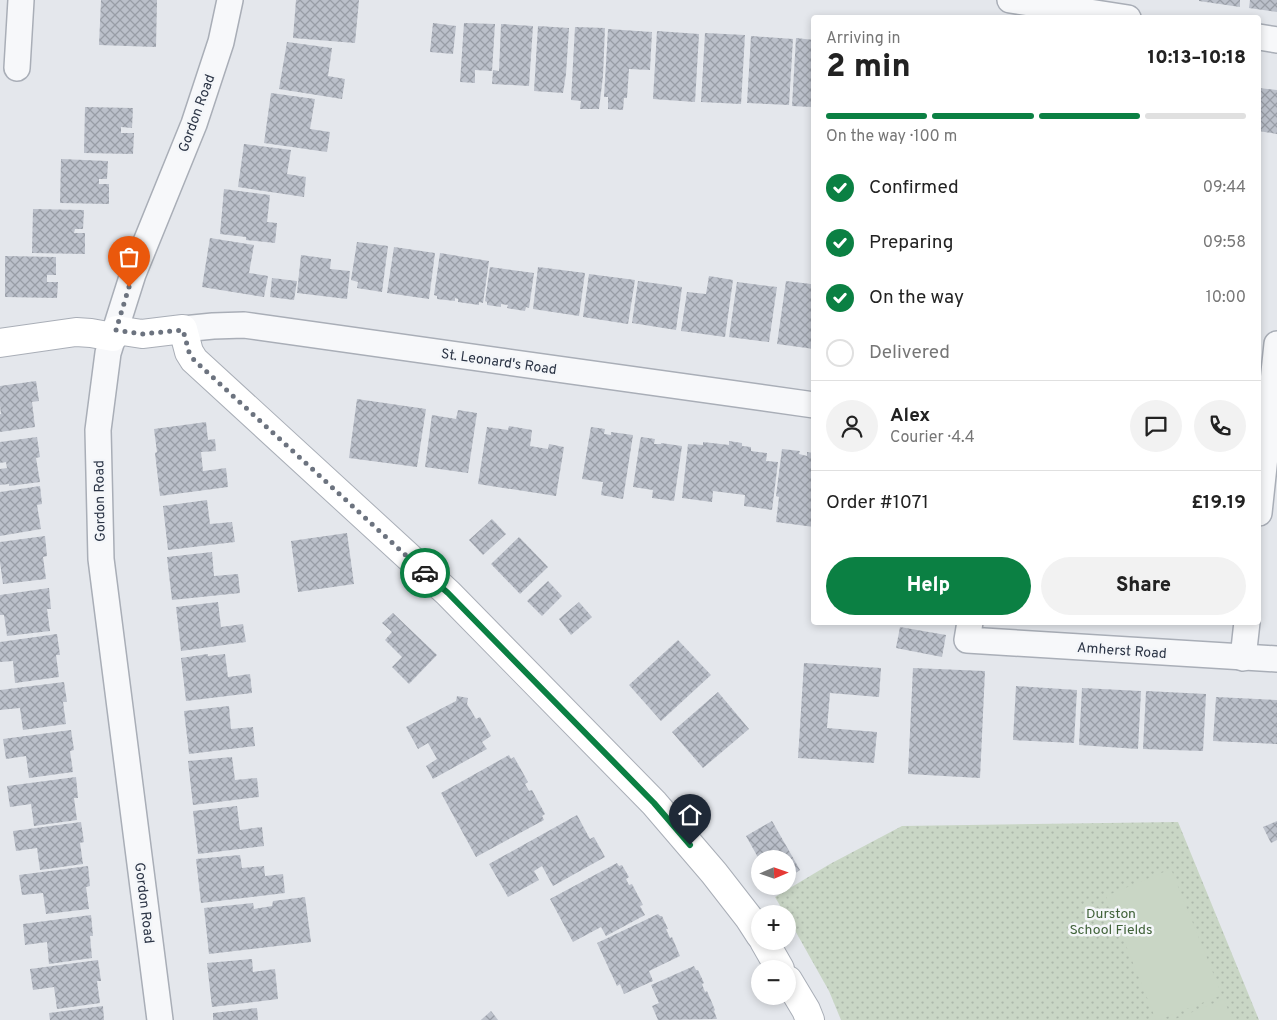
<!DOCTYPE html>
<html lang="en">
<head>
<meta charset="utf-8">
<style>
	body { margin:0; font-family:Overpass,sans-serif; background:#f2f2f2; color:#222; height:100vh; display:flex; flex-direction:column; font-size:19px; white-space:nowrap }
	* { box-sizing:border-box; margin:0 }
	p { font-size:16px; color:#767676 }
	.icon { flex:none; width:28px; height:28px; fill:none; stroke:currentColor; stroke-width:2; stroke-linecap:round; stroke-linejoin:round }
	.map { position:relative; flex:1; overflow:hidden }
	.details { position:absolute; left:811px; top:15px; width:450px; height:610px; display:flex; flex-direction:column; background:#fff; border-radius:5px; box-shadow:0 2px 8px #0003 }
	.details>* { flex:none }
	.needle { width:32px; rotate:88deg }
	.controls { position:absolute; left:751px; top:850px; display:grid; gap:10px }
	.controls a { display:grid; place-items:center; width:45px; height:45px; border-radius:50%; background:#fff; box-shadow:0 2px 8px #0003; font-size:25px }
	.pin { position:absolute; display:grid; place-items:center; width:42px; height:42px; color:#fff; margin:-51px -21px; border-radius:50% 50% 50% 0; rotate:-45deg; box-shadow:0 0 5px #0007 }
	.pin .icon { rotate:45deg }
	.courier { position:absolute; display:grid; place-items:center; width:50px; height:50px; margin:-25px; border:4px solid #0b8043; border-radius:50%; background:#fff; color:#222; box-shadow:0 1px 6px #0007 }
	.head em { font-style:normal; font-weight:800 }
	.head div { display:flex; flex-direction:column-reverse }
	.head { display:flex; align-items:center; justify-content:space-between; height:85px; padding:0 15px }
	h1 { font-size:32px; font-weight:800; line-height:38px }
	.bar { display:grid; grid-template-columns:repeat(4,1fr); gap:8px 5px; align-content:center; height:60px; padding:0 15px }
	.bar i { height:6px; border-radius:4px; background:#e0e0e0 }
	.bar .selected { background:#0b8043 }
	.bar p { grid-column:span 4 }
	.line { display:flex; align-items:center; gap:12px; padding:0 15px; border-top:1px solid #e0e0e0 }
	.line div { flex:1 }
	.round { display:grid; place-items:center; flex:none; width:52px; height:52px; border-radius:26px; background:#f2f2f2 }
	ol { padding:0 15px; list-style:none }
	li { display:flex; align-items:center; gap:15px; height:55px }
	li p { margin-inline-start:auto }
	li .icon { padding:5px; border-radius:50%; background:#0b8043; color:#fff; stroke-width:4 }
	li:last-child { color:#767676 }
	li i { width:28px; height:28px; border:2px solid #e0e0e0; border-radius:50% }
	.action { display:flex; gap:10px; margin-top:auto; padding:10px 15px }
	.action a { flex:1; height:58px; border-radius:30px; background:#0b8043; color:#fff; font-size:20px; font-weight:800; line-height:58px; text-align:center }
	.action a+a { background:#f2f2f2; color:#222 }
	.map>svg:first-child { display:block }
	.park { fill:url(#park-dots) }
	.pitch { fill:#c9d6c5 }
	.building { fill:url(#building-cross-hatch) }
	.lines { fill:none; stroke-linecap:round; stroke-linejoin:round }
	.street-casing { stroke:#a9aeb7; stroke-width:28 }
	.secondary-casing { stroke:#a9aeb7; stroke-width:30 }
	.street { stroke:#f7f8fa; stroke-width:25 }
	.secondary { stroke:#fff; stroke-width:28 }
	.done { stroke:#6c737f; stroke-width:5; stroke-dasharray:0 9 }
	.route { stroke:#0b8043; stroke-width:6 }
	.labels { text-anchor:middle; stroke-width:5; stroke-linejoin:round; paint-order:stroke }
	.street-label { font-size:14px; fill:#2b3445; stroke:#f4f6f9 }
	.park-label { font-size:14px; fill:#3f6138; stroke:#f4f6f9 }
</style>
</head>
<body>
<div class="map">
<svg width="1277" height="1020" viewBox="0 0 1277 1020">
	<defs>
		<pattern id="park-dots" width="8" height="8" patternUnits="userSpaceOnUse" patternTransform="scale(1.25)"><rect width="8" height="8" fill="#c9d6c5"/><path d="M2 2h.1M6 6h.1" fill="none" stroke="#adb8ab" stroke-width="1.8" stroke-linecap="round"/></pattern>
		<pattern id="building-cross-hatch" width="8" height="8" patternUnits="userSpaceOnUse" patternTransform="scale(1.25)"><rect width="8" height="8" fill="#bbc0ca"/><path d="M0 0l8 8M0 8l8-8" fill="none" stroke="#989da6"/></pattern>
	</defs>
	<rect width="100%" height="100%" fill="#e4e7ec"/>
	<polygon class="park" points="1178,822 1259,1020 841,1020 829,991 788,918 788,914 785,914 775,897 830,864 902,826"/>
	<g class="pitch">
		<polygon points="1171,869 1222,995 1159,1020 1156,1020 1106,896"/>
		<polygon points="1224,999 1232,1020 1173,1020"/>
	</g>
	<g class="building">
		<polygon points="101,0 157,0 156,47 99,45"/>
		<polygon points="296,0 359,0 355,43 293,38"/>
		<polygon points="1199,0 1240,0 1240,7 1199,1"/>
		<polygon points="1250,0 1277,0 1277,12 1249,8"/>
		<polygon points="433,23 456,26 453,54 430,52"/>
		<polygon points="464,23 495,24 492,71 475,70 475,83 460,82"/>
		<polygon points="501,24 533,26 529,86 492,84 493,70 499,71"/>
		<polygon points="538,26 569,28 566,74 563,93 534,91"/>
		<polygon points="575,27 605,28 603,76 599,109 580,109 581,101 571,100"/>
		<polygon points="608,29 652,32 650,70 629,69 627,98 624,98 623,110 608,109 608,97 604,97"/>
		<polygon points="657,31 699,34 695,102 653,99"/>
		<polygon points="705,33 745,35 741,104 701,102"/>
		<polygon points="751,36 793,39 789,105 747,103"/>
		<polygon points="796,38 814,40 814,83 812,107 792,106"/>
		<polygon points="287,42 332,48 328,76 345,79 342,99 279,89"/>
		<polygon points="1259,88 1277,90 1277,134 1259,131"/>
		<polygon points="271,93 315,99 310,129 330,132 327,152 264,143"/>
		<polygon points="85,107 133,108 132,128 121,127 121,133 134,133 133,154 84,153"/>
		<polygon points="244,144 291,150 287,174 306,177 304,197 238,187"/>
		<polygon points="61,159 108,161 107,179 99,179 99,184 109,184 109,204 60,203"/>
		<polygon points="224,189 270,195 267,222 277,223 275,243 246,240 246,237 220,234"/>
		<polygon points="33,209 84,210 83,229 75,229 74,233 85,233 85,254 32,253"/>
		<polygon points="210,238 254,245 249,273 268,276 264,297 202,287"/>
		<polygon points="357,242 388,246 382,292 357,288 358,282 351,280"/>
		<polygon points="394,247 435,253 429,299 387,293"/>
		<polygon points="440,253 489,261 483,303 479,302 479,305 458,302 458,299 455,298 455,301 437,299 437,296 434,295"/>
		<polygon points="301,255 331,259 330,269 350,271 347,299 297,293"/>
		<polygon points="5,256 56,257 56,275 47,275 47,282 58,282 57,298 5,297"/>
		<polygon points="490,267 534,273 529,308 526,307 525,311 507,308 508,305 501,304 501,307 487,305 487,302 485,301"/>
		<polygon points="538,267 585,273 579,316 533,309"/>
		<polygon points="589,274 635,280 628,324 583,317"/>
		<polygon points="709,276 733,280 725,337 681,331 687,292 706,294"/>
		<polygon points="813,276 814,277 814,349 777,344 786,281 811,284"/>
		<polygon points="272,278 297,281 294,300 270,297"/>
		<polygon points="638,281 682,287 676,330 632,323"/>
		<polygon points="737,282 777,287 769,342 729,337"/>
		<polygon points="36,381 39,401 32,402 35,427 0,432 0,414 1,414 0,406 0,386"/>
		<polygon points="357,399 426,409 417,467 349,458"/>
		<polygon points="458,410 477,413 468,473 425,467 432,415 456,419"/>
		<polygon points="206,422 208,440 215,439 216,451 201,452 203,471 226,468 228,487 160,496 155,453 157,452 154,429"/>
		<polygon points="509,426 532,430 530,446 548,449 549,444 564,447 556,496 478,484 487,427 508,430"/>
		<polygon points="591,427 605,429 604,434 611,435 611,432 633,435 623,499 601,495 603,482 582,479"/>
		<polygon points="37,437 40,457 36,458 40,482 9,486 9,484 0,485 0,469 7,468 6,462 0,463 0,442"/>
		<polygon points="641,437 655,439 654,444 661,444 661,443 682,446 674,501 652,498 653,490 633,487 640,441 640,442"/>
		<polygon points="729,441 742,443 742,446 751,447 751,451 767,453 766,461 778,462 772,510 744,506 745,495 713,491 712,502 682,498 688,444 703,445 703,442 729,445"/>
		<polygon points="782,449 800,451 799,454 807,456 807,452 814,453 814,527 776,522 779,497 776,496"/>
		<polygon points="40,486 42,504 37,505 41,529 0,536 0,492"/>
		<polygon points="207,500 210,524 232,522 235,542 168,550 163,506"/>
		<polygon points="492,519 506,534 483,555 469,540"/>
		<polygon points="347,533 354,584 298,592 291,541"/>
		<polygon points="45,536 47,556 43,557 46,579 3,584 0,562 0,542"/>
		<polygon points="519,537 548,567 520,594 491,564"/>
		<polygon points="212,552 214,576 238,574 240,593 172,600 167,557"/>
		<polygon points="548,581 562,596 542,616 527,601"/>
		<polygon points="49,588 51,609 47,609 50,631 7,636 4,615 0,615 0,595"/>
		<polygon points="218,602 221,627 243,624 246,642 181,651 176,607"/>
		<polygon points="579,602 592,617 571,635 559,619"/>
		<polygon points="393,613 437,655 409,684 392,667 402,657 385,640 392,632 382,623"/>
		<polygon points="900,627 946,635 942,657 896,648"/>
		<polygon points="57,634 60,655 56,655 59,677 15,683 13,661 0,662 0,642"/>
		<polygon points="678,640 711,675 661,721 629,685"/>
		<polygon points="208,654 208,656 225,654 228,677 250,674 252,693 186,701 181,658"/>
		<polygon points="804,663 881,668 879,697 830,693 827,728 877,732 874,763 798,758"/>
		<polygon points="913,668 985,671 980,778 908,774"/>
		<polygon points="64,682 67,702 63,702 66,724 23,730 20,708 0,710 0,690"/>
		<polygon points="1016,686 1077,690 1074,743 1013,740"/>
		<polygon points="1082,688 1141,691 1138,749 1079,745"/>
		<polygon points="1146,691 1206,694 1203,751 1143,749"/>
		<polygon points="718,692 749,729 703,768 672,732"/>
		<polygon points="457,696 468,698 467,704 476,719 480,717 491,736 482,742 487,749 433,779 426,766 437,759 428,743 418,749 406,727 456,701"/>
		<polygon points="1216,697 1277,700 1277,744 1213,741"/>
		<polygon points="229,706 231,729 253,727 255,746 189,754 184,711"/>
		<polygon points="71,730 74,750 70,751 73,772 29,778 26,756 6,759 3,739"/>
		<polygon points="509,755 511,759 514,757 528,782 525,784 529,791 532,790 545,814 542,816 544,820 476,857 441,793"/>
		<polygon points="232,757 235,780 257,778 259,797 193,805 188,761"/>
		<polygon points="76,777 78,798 74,798 77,820 34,826 31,804 10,807 7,786"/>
		<polygon points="237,806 240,830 262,827 264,846 198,854 193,811"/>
		<polygon points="577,815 590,839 594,837 605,857 553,886 542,866 534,871 539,880 508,897 489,864"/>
		<polygon points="772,821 800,870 788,878 788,859 760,859 760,861 746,836"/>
		<polygon points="1277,821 1277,840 1271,843 1263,827"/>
		<polygon points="81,822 84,842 80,843 83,864 40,870 37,848 16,851 13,831"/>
		<polygon points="240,855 242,868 264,866 265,876 283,874 285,893 201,903 196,859"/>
		<polygon points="617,863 619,866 622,865 629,877 626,879 629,885 632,884 643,905 640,906 645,915 606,936 601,927 573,942 550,899"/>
		<polygon points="88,866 90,886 86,887 89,909 46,914 43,893 22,895 19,875"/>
		<polygon points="305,897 311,942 209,954 204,908 253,903 254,909 272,906 273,901"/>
		<polygon points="658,914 660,916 662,916 668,929 666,929 670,938 672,937 680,956 649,971 653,981 624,994 620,984 617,986 597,943"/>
		<polygon points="91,915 93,936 90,936 92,958 49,964 47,942 25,945 23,924"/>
		<polygon points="252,959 253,972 275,969 278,999 212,1007 207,963"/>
		<polygon points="98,960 101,981 97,981 100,1003 57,1009 54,987 33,990 30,969"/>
		<polygon points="694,966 696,970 698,970 704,983 702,984 705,992 707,991 715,1010 714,1011 717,1019 658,1020 652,1006 659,1003 651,985"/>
		<polygon points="103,1006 104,1020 50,1020 49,1013"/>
		<polygon points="257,1008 258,1020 213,1020 213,1013"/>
		<polygon points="491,1011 498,1020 481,1020"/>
	</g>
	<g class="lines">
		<defs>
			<g id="street">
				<polyline points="1010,0 1128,18"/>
				<polyline points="1259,37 1277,40"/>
				<polyline points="17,68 21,0"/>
				<polyline points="183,329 213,326 244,325 814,405"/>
				<polyline points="1259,513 1277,344"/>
				<polyline points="970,622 967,640 1277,659"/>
				<polyline points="1243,658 1247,622"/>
				<polyline points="160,1020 101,559 98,430 108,353 133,274 194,124 221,42 230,0"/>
			</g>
			<g id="secondary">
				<polyline points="116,330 142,334 183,329 189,352 194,360 448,593 654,803 714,873 749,918 760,935"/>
				<polyline points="0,343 76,332 91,333 113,337"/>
				<polyline points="764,941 780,969"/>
				<polyline points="788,980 806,1010 810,1020"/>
			</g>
		</defs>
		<use href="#street" class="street-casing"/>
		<use href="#secondary" class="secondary-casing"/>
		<use href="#street" class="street"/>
		<use href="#secondary" class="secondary"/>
	</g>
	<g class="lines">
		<polyline class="done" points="129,287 116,330 142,334 183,330 189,352 194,360 425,573"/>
		<polyline class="route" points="425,573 448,593 654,803 690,845"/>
	</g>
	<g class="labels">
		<g class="street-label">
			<text transform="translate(196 113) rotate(-70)" y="5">Gordon Road</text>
			<text transform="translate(499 361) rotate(8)" y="5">St. Leonard's Road</text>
			<text transform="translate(99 501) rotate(-91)" y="5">Gordon Road</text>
			<text transform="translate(1122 650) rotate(4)" y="5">Amherst Road</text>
			<text transform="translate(145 903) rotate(83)" y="5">Gordon Road</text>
		</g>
		<g class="park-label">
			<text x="1111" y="918">Durston<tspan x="1111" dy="16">School Fields</tspan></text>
		</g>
	</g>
</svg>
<div class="controls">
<a><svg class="needle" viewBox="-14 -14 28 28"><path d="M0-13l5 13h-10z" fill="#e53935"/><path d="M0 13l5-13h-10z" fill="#767676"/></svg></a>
<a>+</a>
<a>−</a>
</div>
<div class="pin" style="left:129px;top:287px;background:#ea580c"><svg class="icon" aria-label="bag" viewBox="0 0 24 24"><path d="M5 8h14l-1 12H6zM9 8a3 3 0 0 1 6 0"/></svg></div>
<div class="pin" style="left:690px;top:845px;background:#1f2937"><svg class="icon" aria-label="home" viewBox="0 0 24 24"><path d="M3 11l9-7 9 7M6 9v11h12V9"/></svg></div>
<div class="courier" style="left:425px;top:573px"><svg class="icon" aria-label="car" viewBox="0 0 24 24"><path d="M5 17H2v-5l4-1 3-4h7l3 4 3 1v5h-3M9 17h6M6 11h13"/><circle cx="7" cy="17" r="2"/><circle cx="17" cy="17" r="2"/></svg></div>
<section class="details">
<div class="head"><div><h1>2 min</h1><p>Arriving in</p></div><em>10:13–10:18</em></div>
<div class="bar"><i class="selected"></i><i class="selected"></i><i class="selected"></i><i></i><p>On the way · 100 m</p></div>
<ol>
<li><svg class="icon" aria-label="check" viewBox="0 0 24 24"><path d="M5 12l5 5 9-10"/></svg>Confirmed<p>09:44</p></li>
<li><svg class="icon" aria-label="check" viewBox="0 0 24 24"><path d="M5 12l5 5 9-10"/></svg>Preparing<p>09:58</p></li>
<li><svg class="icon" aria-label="check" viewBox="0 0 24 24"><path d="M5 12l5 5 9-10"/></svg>On the way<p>10:00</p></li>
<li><i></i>Delivered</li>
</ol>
<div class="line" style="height:90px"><a class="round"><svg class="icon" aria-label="person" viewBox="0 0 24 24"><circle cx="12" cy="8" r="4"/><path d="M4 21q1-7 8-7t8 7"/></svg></a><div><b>Alex</b><p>Courier · 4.4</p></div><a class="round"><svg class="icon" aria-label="chat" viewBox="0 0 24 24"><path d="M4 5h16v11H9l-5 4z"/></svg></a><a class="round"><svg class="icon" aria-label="phone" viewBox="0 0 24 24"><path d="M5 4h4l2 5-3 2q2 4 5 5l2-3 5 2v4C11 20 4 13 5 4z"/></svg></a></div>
<div class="line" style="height:65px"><div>Order #1071</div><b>£19.19</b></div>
<div class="action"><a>Help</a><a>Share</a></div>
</section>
</div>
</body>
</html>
